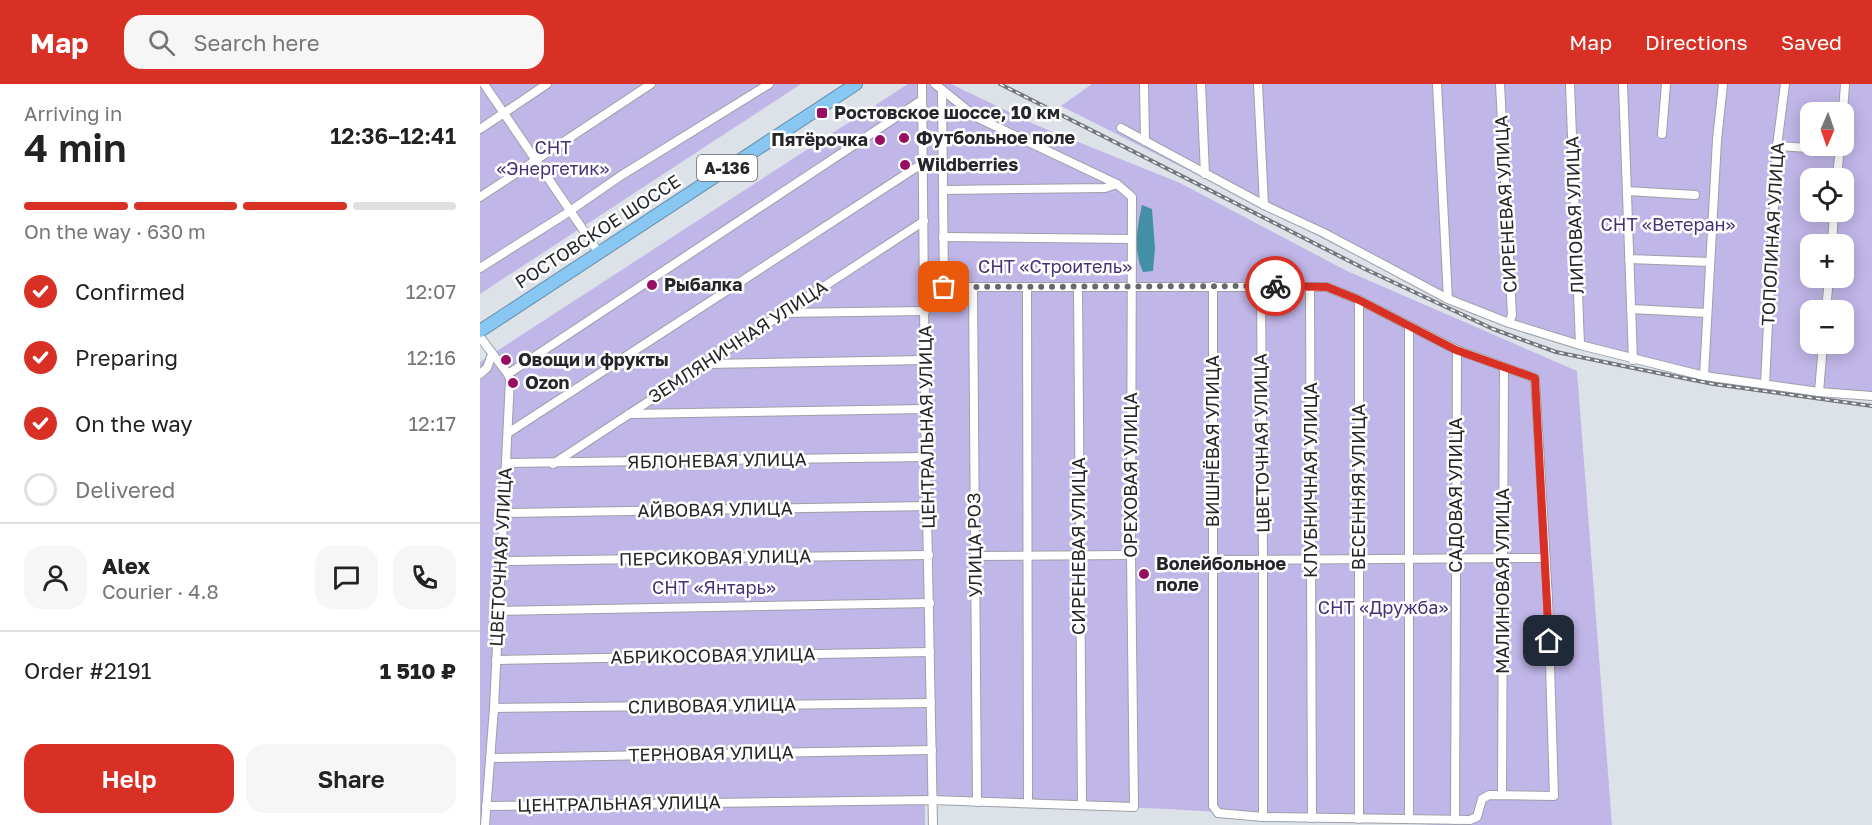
<!DOCTYPE html>
<html lang="en">
<head>
<meta charset="utf-8">
<style>
	body { margin:0; font-family:"Golos Text",sans-serif; background:#f6f6f6; color:#222; height:100vh; display:flex; flex-direction:column; font-size:22px; white-space:nowrap }
	* { box-sizing:border-box; margin:0 }
	p { font-size:20px; color:#767676 }
	.icon { flex:none; width:33px; height:33px; fill:none; stroke:currentColor; stroke-width:2; stroke-linecap:round; stroke-linejoin:round }
	.map { position:relative; flex:1; overflow:hidden }
	.side { display:flex; flex-direction:column; background:#fff; width:480px }
	.side>* { flex:none }
	.needle { width:39px; rotate:182deg }
	.fabs { position:absolute; left:1320px; top:18px; display:grid; gap:12px }
	.fabs a { display:grid; place-items:center; width:54px; height:54px; border-radius:12px; background:#fff; box-shadow:0 3px 15px #0003; font-size:30px }
	.pin { position:absolute; display:grid; place-items:center; width:51px; height:51px; color:#fff; margin:-26px; border-radius:12px; box-shadow:0 3px 9px #0006 }
	.courier { position:absolute; display:grid; place-items:center; width:60px; height:60px; margin:-30px; border:4px solid #d93025; border-radius:50%; background:#fff; color:#222; box-shadow:0 2px 8px #0007 }
	.summary em { font-style:normal; font-weight:600 }
	.summary div { display:flex; flex-direction:column-reverse }
	.summary { display:flex; align-items:center; justify-content:space-between; height:102px; padding:0 24px }
	h1 { font-size:39px; font-weight:600; line-height:45px }
	.bar { display:grid; grid-template-columns:repeat(4,1fr); gap:9px 6px; align-content:center; height:72px; padding:0 24px }
	.bar i { height:8px; border-radius:4px; background:#e0e0e0 }
	.bar .current { background:#d93025 }
	.bar p { grid-column:span 4 }
	.line { display:flex; align-items:center; gap:15px; padding:0 24px; border-top:2px solid #e0e0e0 }
	.line div { flex:1 }
	.round { display:grid; place-items:center; flex:none; width:63px; height:63px; border-radius:18px; background:#f6f6f6 }
	ol { padding:0 24px; list-style:none }
	li { display:flex; align-items:center; gap:18px; height:66px }
	li p { margin-inline-start:auto }
	li .icon { padding:6px; border-radius:50%; background:#d93025; color:#fff; stroke-width:4 }
	li:last-child { color:#767676 }
	li i { width:33px; height:33px; border:3px solid #e0e0e0; border-radius:50% }
	.button { display:flex; gap:12px; margin-top:auto; padding:12px 24px }
	.button a { flex:1; height:69px; border-radius:18px; background:#d93025; color:#fff; font-size:24px; font-weight:600; line-height:69px; text-align:center }
	.button a+a { background:#f6f6f6; color:#222 }
	header { display:flex; align-items:center; gap:36px; box-sizing:border-box; height:84px; padding:0 30px; background:#d93025; color:#fff }
	header strong { font-size:28px }
	nav { display:flex; gap:33px; margin-inline-start:auto; font-size:21px }
	.search { width:420px; height:54px; background:#f6f6f6; display:flex; align-items:center; gap:15px; box-sizing:border-box; padding:0 21px; border-radius:18px; color:#767676; font-size:22px }
	main { display:flex; flex:1; min-height:0 }
	.map>svg:first-child { display:block }
	.green { fill:#c1b6e8; fill-rule:evenodd }
	.water { fill:#4390a6 }
	.lines { fill:none; stroke-linecap:round; stroke-linejoin:round }
	.minor-casing { stroke:#9ca1a8; stroke-width:10 }
	.highway-casing { stroke:#658fab; stroke-width:14 }
	.minor { stroke:#fff; stroke-width:8 }
	.highway { stroke:#88c7f1; stroke-width:12 }
	.rail-casing { stroke:#74777c; stroke-width:4 }
	.rail { stroke:#fff; stroke-width:1.5; stroke-dasharray:4.5; stroke-linecap:butt }
	.done { stroke:#65686c; stroke-width:6; stroke-dasharray:0 10.8 }
	.route { stroke:#d93025; stroke-width:8 }
	.poi-dot { fill:#980e62; stroke:#fff; stroke-width:2 }
	.labels { text-anchor:middle; stroke-width:5; stroke-linejoin:round; paint-order:stroke }
	.shield { fill:#fff; stroke:#666769; stroke-width:1.5 }
	.shield-label { font-size:16px; font-weight:bold; fill:#242629 }
	.poi-label { font-size:18px; font-weight:bold; fill:#242629; stroke:#fff; text-anchor:start }
	.park-label { font-size:18px; fill:#463175; stroke:#fff }
	.street-label { font-size:18px; fill:#242629; stroke:#fff }
</style>
</head>
<body>
<header>
<strong>Map</strong>
<div class="search"><svg class="icon" aria-label="search" viewBox="0 0 24 24"><circle cx="10" cy="10" r="6"/><path d="M15 15l6 6"/></svg>Search here</div>
<nav><a>Map</a><a>Directions</a><a>Saved</a></nav>
</header>
<main>
<section class="side">
<div class="summary"><div><h1>4 min</h1><p>Arriving in</p></div><em>12:36–12:41</em></div>
<div class="bar"><i class="current"></i><i class="current"></i><i class="current"></i><i></i><p>On the way · 630 m</p></div>
<ol>
<li><svg class="icon" aria-label="check" viewBox="0 0 24 24"><path d="M5 12l5 5 9-10"/></svg>Confirmed<p>12:07</p></li>
<li><svg class="icon" aria-label="check" viewBox="0 0 24 24"><path d="M5 12l5 5 9-10"/></svg>Preparing<p>12:16</p></li>
<li><svg class="icon" aria-label="check" viewBox="0 0 24 24"><path d="M5 12l5 5 9-10"/></svg>On the way<p>12:17</p></li>
<li><i></i>Delivered</li>
</ol>
<div class="line" style="height:108px"><a class="round"><svg class="icon" aria-label="person" viewBox="0 0 24 24"><circle cx="12" cy="8" r="4"/><path d="M4 21q1-7 8-7t8 7"/></svg></a><div><b>Alex</b><p>Courier · 4.8</p></div><a class="round"><svg class="icon" aria-label="chat" viewBox="0 0 24 24"><path d="M4 5h16v11H9l-5 4z"/></svg></a><a class="round"><svg class="icon" aria-label="phone" viewBox="0 0 24 24"><path d="M5 4h4l2 5-3 2q2 4 5 5l2-3 5 2v4C11 20 4 13 5 4z"/></svg></a></div>
<div class="line" style="height:78px"><div>Order #2191</div><b>1 510 ₽</b></div>
<div class="button"><a>Help</a><a>Share</a></div>
</section>
<div class="map">
<svg width="1392" height="741" viewBox="0 0 1392 741">
	<rect width="100%" height="100%" fill="#dde2e9"/>
	<g class="green">
		<polygon points="0,0 321,0 0,210"/>
		<polygon points="428,0 471,0 556,41 700,99 867,187 1097,287 1132,741 957,741 687,725 548,719 445,718 445,741 0,741 0,278"/>
		<path d="M612 0H1392V317L1326 310 1191 289 992 230 581 22ZM1330 28H1364V62H1330ZM1330 94H1364V128H1330ZM1330 160H1364V194H1330ZM1330 226H1364V260H1330Z"/>
	</g>
	<path class="water" d="M662 121 672 125 675 164 673 187 663 188C653 168 657 142 662 121Z"/>
	<g class="lines">
		<defs>
			<g id="minor">
				<polyline points="4,0 119,169"/>
				<polyline points="442,0 445,325 453,741"/>
				<polyline points="664,0 665,57"/>
				<polyline points="721,0 725,90"/>
				<polyline points="778,0 784,121"/>
				<polyline points="957,0 968,215"/>
				<polyline points="1020,0 1032,231 1029,239"/>
				<polyline points="1090,0 1100,261"/>
				<polyline points="1143,0 1153,276"/>
				<polyline points="462,6 464,203 847,203 879,216 977,266 1055,294 1068,515 1074,712 1009,711 1002,715 997,733 990,736 783,733 738,729 733,722 733,202"/>
				<polyline points="1363,28 1365,0"/>
				<polyline points="641,44 784,121 844,149 968,215 1029,239 1100,261 1224,292 1339,308 1392,312"/>
				<polyline points="0,45 67,0"/>
				<polyline points="1182,50 1186,0"/>
				<polyline points="1297,62 1359,66"/>
				<polyline points="1357,94 1360,62"/>
				<polyline points="464,106 625,104 637,100"/>
				<polyline points="1147,107 1215,111"/>
				<polyline points="0,113 171,0"/>
				<polyline points="463,153 650,155"/>
				<polyline points="1352,160 1354,128"/>
				<polyline points="1149,175 1230,178"/>
				<polyline points="0,184 84,131 142,91 289,0"/>
				<polyline points="781,202 783,476 783,733"/>
				<polyline points="493,203 497,718"/>
				<polyline points="598,203 602,721"/>
				<polyline points="830,203 832,734"/>
				<polyline points="547,204 548,719"/>
				<polyline points="1151,225 1227,229"/>
				<polyline points="1346,226 1349,194"/>
				<polyline points="301,229 445,227"/>
				<polyline points="0,253 28,290 30,295 14,624 5,741"/>
				<polyline points="226,280 444,276"/>
				<polyline points="0,290 7,284 12,270"/>
				<polyline points="28,290 442,16"/>
				<polyline points="1224,292 1237,56 1243,0"/>
				<polyline points="1285,300 1297,62 1305,0"/>
				<polyline points="1339,308 1343,260"/>
				<polyline points="149,330 445,325"/>
				<polyline points="28,349 443,79"/>
				<polyline points="26,379 447,373"/>
				<polyline points="73,380 444,137"/>
				<polyline points="23,429 448,422"/>
				<polyline points="495,472 651,471"/>
				<polyline points="734,476 1064,474"/>
				<polyline points="21,477 449,471"/>
				<polyline points="18,527 450,519"/>
				<polyline points="16,576 450,568"/>
				<polyline points="14,624 451,619"/>
				<polyline points="10,674 452,666"/>
				<polyline points="1022,711 1024,283"/>
				<polyline points="6,722 452,716 654,723 651,471 652,113 637,100 496,33 455,0"/>
				<polyline points="879,735 879,216"/>
				<polyline points="929,735 929,242"/>
				<polyline points="975,736 977,266"/>
			</g>
			<polyline id="highway" points="0,247 376,0"/>
		</defs>
		<use href="#minor" class="minor-casing"/>
		<use href="#highway" class="highway-casing"/>
		<use href="#minor" class="minor"/>
		<use href="#highway" class="highway"/>
		<defs>
			<polyline id="rail" points="520,0 885,185 1013,245 1076,268 1158,285 1233,300 1392,322"/>
		</defs>
		<use href="#rail" class="rail-casing"/>
		<use href="#rail" class="rail"/>
	</g>
	<g class="lines">
		<polyline class="done" points="464,203 795,202"/>
		<polyline class="route" points="795,202 847,203 879,216 976,266 1055,294 1069,557"/>
	</g>
	<g class="poi-dot">
		<rect x="336" y="23" width="12" height="12" rx="3"/>
		<circle cx="424" cy="54" r="6"/>
		<circle cx="400" cy="56" r="6"/>
		<circle cx="425" cy="81" r="6"/>
		<circle cx="172" cy="201" r="6"/>
		<circle cx="26" cy="276" r="6"/>
		<circle cx="33" cy="299" r="6"/>
		<circle cx="664" cy="490" r="6"/>
	</g>
	<g class="labels">
		<rect class="shield" x="217" y="71" width="60" height="26" rx="4.5"/>
		<g class="shield-label">
			<text x="247" y="90">А-136</text>
		</g>
		<g class="poi-label">
			<text x="354" y="35">Ростовское шоссе, 10 км</text>
			<text x="436" y="60">Футбольное поле</text>
			<text x="388" y="62" text-anchor="end">Пятёрочка</text>
			<text x="437" y="87">Wildberries</text>
			<text x="184" y="207">Рыбалка</text>
			<text x="38" y="282">Овощи и фрукты</text>
			<text x="45" y="305">Ozon</text>
			<text x="676" y="486">Волейбольное<tspan x="676" dy="21">поле</tspan></text>
		</g>
		<g class="park-label">
			<text x="73" y="70">СНТ<tspan x="73" dy="21">«Энергетик»</tspan></text>
			<text x="1188" y="147">СНТ «Ветеран»</text>
			<text x="575" y="189">СНТ «Строитель»</text>
			<text x="234" y="510">СНТ «Янтарь»</text>
			<text x="903" y="530">СНТ «Дружба»</text>
		</g>
		<g class="street-label">
			<text transform="translate(1026 120) rotate(-93)" y="6">СИРЕНЕВАЯ УЛИЦА</text>
			<text transform="translate(1095 131) rotate(-92)" y="6">ЛИПОВАЯ УЛИЦА</text>
			<text transform="translate(118 148) rotate(-33)" y="6">РОСТОВСКОЕ ШОССЕ</text>
			<text transform="translate(1293 150) rotate(-87)" y="6">ТОПОЛИНАЯ УЛИЦА</text>
			<text transform="translate(258 258) rotate(-33)" y="6">ЗЕМЛЯНИЧНАЯ УЛИЦА</text>
			<text transform="translate(447 343) rotate(-91)" y="6">ЦЕНТРАЛЬНАЯ УЛИЦА</text>
			<text transform="translate(733 357) rotate(-90)" y="6">ВИШНЁВАЯ УЛИЦА</text>
			<text transform="translate(782 359) rotate(-91)" y="6">ЦВЕТОЧНАЯ УЛИЦА</text>
			<text transform="translate(237 377) rotate(-1)" y="6">ЯБЛОНЕВАЯ УЛИЦА</text>
			<text transform="translate(651 391) rotate(-90)" y="6">ОРЕХОВАЯ УЛИЦА</text>
			<text transform="translate(831 396) rotate(-90)" y="6">КЛУБНИЧНАЯ УЛИЦА</text>
			<text transform="translate(879 403) rotate(-90)" y="6">ВЕСЕННЯЯ УЛИЦА</text>
			<text transform="translate(976 411) rotate(-90)" y="6">САДОВАЯ УЛИЦА</text>
			<text transform="translate(235 426) rotate(-1)" y="6">АЙВОВАЯ УЛИЦА</text>
			<text transform="translate(495 461) rotate(-91)" y="6">УЛИЦА РОЗ</text>
			<text transform="translate(599 462) rotate(-90)" y="6">СИРЕНЕВАЯ УЛИЦА</text>
			<text transform="translate(21 473) rotate(-87)" y="6">ЦВЕТОЧНАЯ УЛИЦА</text>
			<text transform="translate(235 474) rotate(-1)" y="6">ПЕРСИКОВАЯ УЛИЦА</text>
			<text transform="translate(1023 497) rotate(-90)" y="6">МАЛИНОВАЯ УЛИЦА</text>
			<text transform="translate(233 572) rotate(-1)" y="6">АБРИКОСОВАЯ УЛИЦА</text>
			<text transform="translate(232 622) rotate(-1)" y="6">СЛИВОВАЯ УЛИЦА</text>
			<text transform="translate(231 670) rotate(-1)" y="6">ТЕРНОВАЯ УЛИЦА</text>
			<text transform="translate(139 720) rotate(-1)" y="6">ЦЕНТРАЛЬНАЯ УЛИЦА</text>
		</g>
	</g>
</svg>
<div class="fabs">
<a><svg class="needle" viewBox="-14 -14 28 28"><path d="M0-13l5 13h-10z" fill="#e53935"/><path d="M0 13l5-13h-10z" fill="#767676"/></svg></a>
<a><svg class="icon" aria-label="locate" viewBox="0 0 24 24"><circle cx="12" cy="12" r="6"/><path d="M12 2v4M12 18v4M2 12h4M18 12h4"/></svg></a>
<a>+</a>
<a>−</a>
</div>
<div class="pin" style="left:464px;top:203px;background:#ea580c"><svg class="icon" aria-label="bag" viewBox="0 0 24 24"><path d="M5 8h14l-1 12H6zM9 8a3 3 0 0 1 6 0"/></svg></div>
<div class="pin" style="left:1069px;top:557px;background:#1f2937"><svg class="icon" aria-label="home" viewBox="0 0 24 24"><path d="M3 11l9-7 9 7M6 9v11h12V9"/></svg></div>
<div class="courier" style="left:795px;top:202px"><svg class="icon" aria-label="bike" viewBox="0 0 24 24"><circle cx="6" cy="16" r="4"/><circle cx="18" cy="16" r="4"/><path d="M6 16l4-8h5l3 8M10 8l3 8H6M13 5h3"/></svg></div>
</div>
</main>
</body>
</html>
